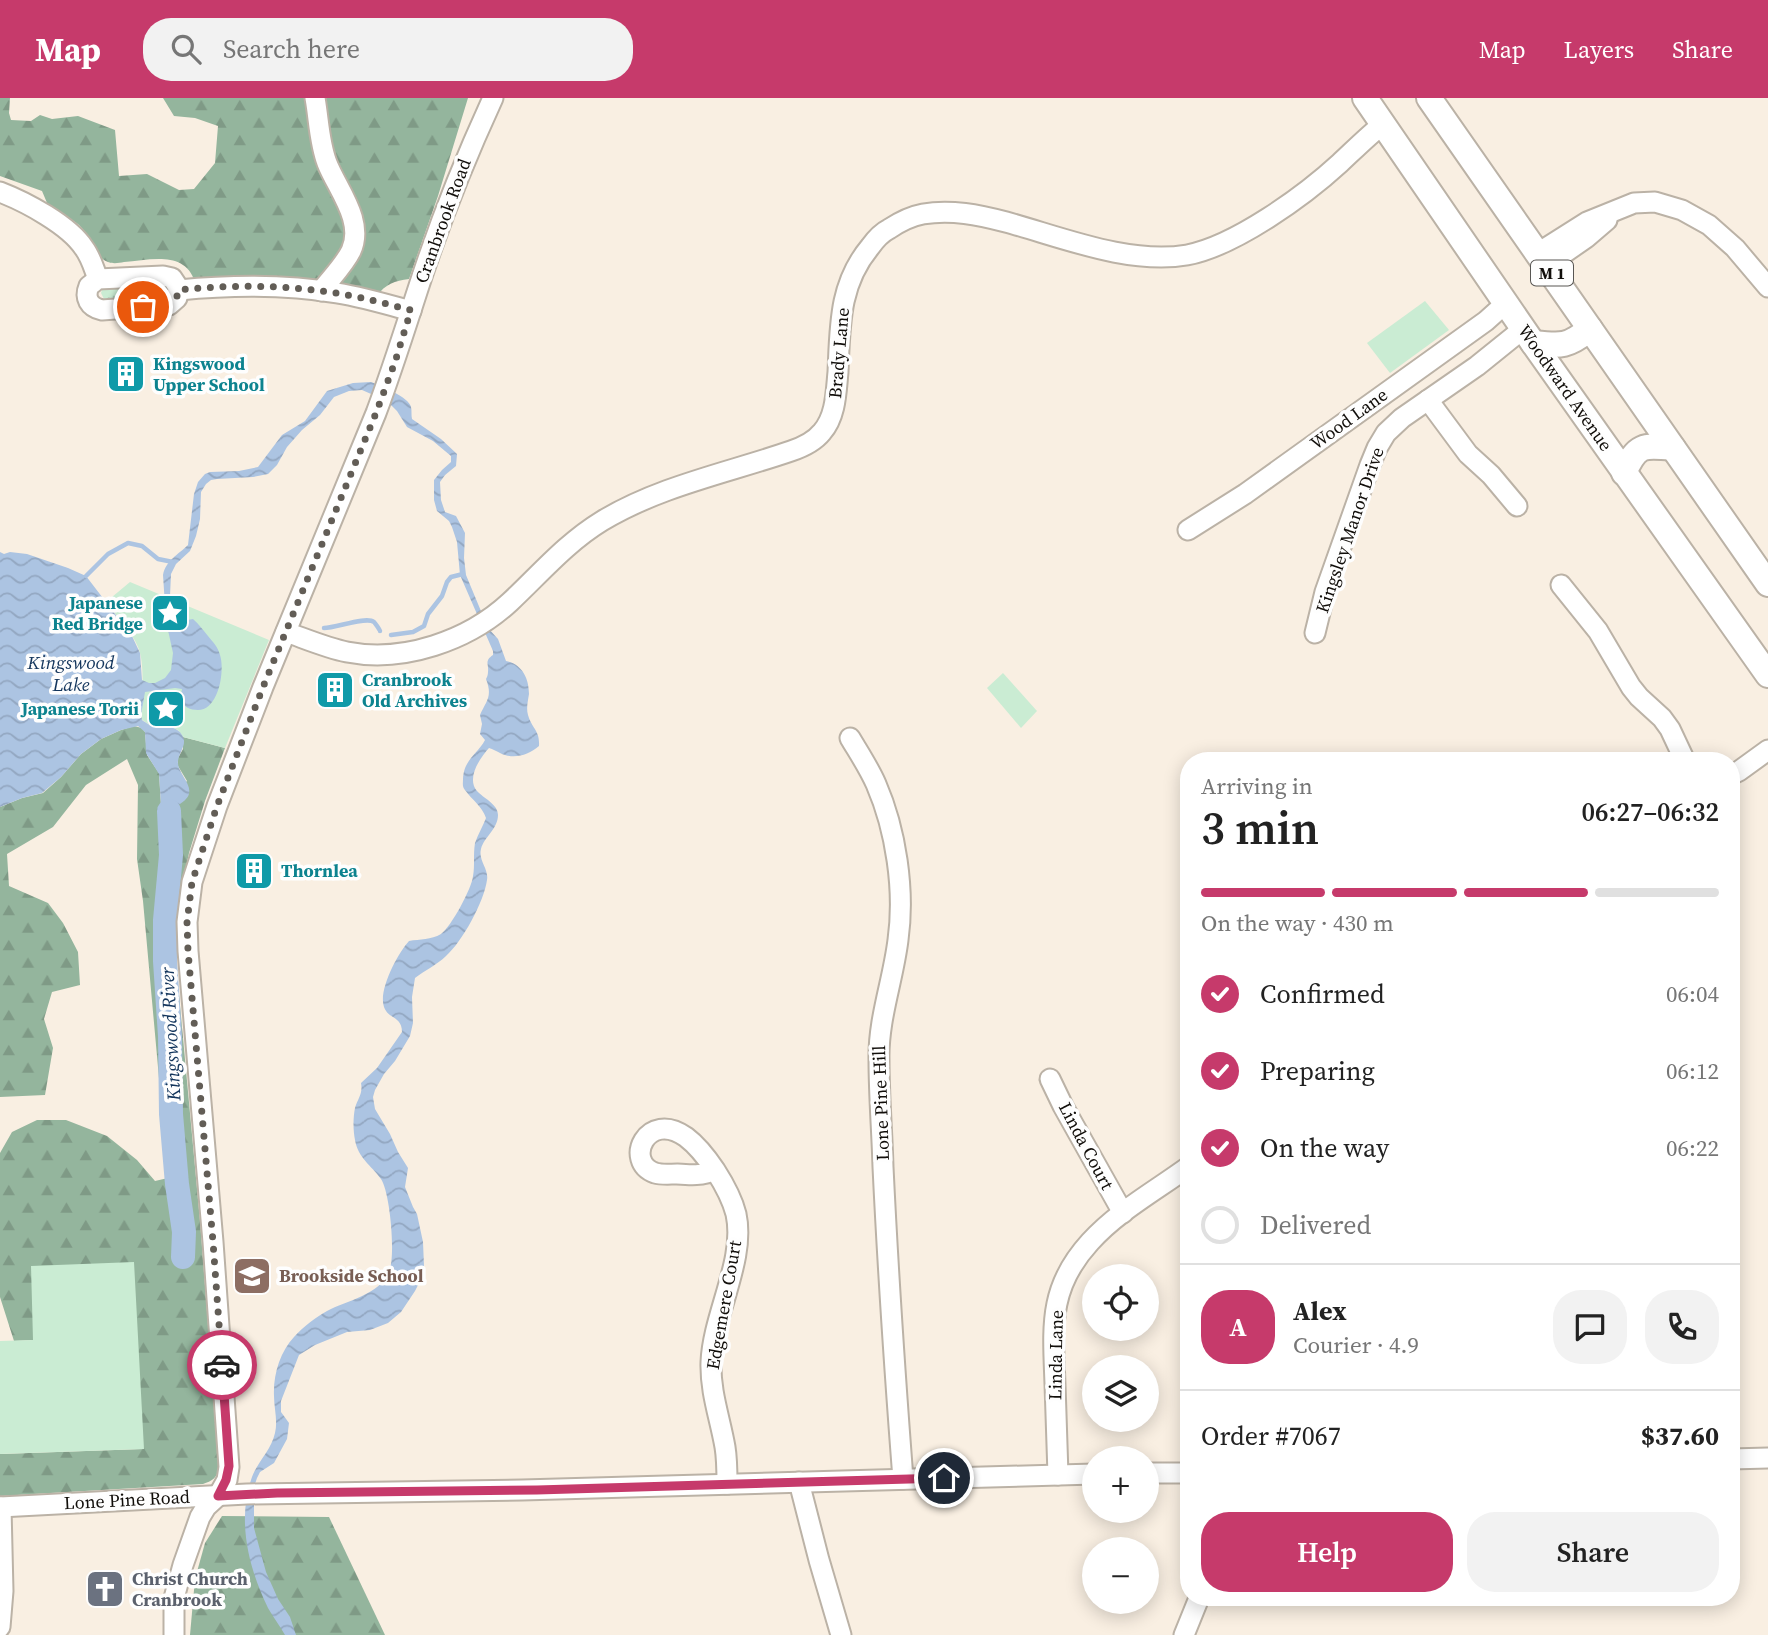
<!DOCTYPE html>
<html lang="en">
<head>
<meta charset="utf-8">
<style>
	body { margin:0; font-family:"Source Serif 4",serif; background:#f2f2f2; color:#222; height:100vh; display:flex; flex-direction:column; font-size:26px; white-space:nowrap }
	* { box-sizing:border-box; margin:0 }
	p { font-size:23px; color:#767676 }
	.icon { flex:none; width:38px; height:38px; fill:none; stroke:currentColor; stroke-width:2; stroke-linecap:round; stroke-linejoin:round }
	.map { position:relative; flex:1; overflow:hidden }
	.drawer { position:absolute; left:1180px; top:654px; width:560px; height:854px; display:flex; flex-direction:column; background:#fff; border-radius:28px; box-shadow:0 4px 18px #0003 }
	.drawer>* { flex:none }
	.tools { position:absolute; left:1082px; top:1166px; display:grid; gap:14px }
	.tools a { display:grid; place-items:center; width:77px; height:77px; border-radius:50%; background:#fff; box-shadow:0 4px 18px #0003; font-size:35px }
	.pin { position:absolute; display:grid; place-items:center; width:60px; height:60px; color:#fff; margin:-30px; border:4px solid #fff; border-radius:50%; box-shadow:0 2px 7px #0007 }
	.courier { position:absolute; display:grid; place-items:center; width:70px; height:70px; margin:-35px; border:5px solid #c63a6b; border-radius:50%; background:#fff; color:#222; box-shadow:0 2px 9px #0007 }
	.headline em { font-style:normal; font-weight:600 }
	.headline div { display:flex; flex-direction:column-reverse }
	.headline { display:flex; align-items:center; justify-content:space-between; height:119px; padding:0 21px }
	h1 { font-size:46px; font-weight:600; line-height:52px }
	.bar { display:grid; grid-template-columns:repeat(4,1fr); gap:10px 7px; align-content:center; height:84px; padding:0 21px }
	.bar i { height:9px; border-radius:5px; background:#e0e0e0 }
	.bar .current { background:#c63a6b }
	.bar p { grid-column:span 4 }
	.line { display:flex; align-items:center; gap:18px; padding:0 21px; border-top:2px solid #e0e0e0 }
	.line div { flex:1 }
	.round { display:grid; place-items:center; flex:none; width:74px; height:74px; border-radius:28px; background:#f2f2f2 }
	ol { padding:0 21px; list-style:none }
	li { display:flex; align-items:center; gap:21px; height:77px }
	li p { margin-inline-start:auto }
	li .icon { padding:7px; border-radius:50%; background:#c63a6b; color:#fff; stroke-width:4 }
	li:last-child { color:#767676 }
	li i { width:38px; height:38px; border:4px solid #e0e0e0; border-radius:50% }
	.button { display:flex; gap:14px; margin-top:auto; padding:14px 21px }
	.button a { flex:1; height:80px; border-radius:28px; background:#c63a6b; color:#fff; font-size:28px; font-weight:600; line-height:80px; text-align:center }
	.button a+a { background:#f2f2f2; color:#222 }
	header { display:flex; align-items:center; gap:42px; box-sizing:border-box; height:98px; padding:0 35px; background:#c63a6b; color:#fff }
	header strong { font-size:33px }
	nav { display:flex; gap:38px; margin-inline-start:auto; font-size:24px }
	.search { width:490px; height:63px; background:#f2f2f2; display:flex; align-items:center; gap:18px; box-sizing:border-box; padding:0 24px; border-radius:28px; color:#767676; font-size:26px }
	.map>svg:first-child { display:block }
	.grass { fill:url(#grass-tufts) }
	.forest { fill:url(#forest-firs) }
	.garden { fill:#caecd3 }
	.water { fill:url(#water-waves) }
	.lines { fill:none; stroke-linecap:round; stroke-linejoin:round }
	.stream { stroke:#acc4e2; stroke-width:4.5 }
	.river { stroke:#acc4e2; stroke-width:24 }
	.minor-casing { stroke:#bbb2a6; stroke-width:23 }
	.major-casing { stroke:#bbb2a6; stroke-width:28 }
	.minor { stroke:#fff; stroke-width:19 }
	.major { stroke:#fff; stroke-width:24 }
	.done { stroke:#625d56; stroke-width:7; stroke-dasharray:0 12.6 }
	.route { stroke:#c63a6b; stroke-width:9 }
	.labels { text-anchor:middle; stroke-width:7; stroke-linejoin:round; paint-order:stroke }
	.shield { fill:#fefefe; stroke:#585653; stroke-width:2 }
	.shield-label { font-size:16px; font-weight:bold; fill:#110e0a }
	.street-label { font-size:18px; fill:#110e0a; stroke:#fefefe }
	.culture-label { font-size:18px; font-weight:bold; fill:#0d838f; stroke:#fefefe; text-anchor:start }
	.education-label { font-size:18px; font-weight:bold; fill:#785e54; stroke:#fefefe; text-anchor:start }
	.worship-label { font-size:18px; font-weight:bold; fill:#5b616d; stroke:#fefefe; text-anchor:start }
	.water-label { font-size:19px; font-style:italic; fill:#13355c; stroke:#fefefe }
</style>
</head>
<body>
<header>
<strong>Map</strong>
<div class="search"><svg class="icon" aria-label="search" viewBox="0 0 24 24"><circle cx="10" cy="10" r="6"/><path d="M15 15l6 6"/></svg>Search here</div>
<nav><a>Map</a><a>Layers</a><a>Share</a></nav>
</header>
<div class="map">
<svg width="1768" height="1537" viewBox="0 0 1768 1537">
	<defs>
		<pattern id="grass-tufts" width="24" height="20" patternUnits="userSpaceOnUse" patternTransform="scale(1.75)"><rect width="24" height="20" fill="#caecd3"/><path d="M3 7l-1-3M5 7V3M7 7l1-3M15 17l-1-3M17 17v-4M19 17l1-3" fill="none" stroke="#acc9b4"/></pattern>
		<pattern id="forest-firs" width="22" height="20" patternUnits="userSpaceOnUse" patternTransform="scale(1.75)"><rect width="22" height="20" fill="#94b59d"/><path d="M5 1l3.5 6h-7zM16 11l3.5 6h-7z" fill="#7f9a86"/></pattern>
		<pattern id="water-waves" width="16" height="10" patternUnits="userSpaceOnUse" patternTransform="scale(1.75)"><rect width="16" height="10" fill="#acc4e2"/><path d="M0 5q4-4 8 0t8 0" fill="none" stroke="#93a7c1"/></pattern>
	</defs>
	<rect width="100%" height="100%" fill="#f9efe2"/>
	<polygon class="grass" points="163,184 168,192 162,198 108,202 104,201 101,195 103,189"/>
	<g class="forest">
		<path d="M0 0H10L9 15 11 22 31 23 40 17 52 21 78 18 115 32 119 78 147 76 179 92 194 91 215 65 218 28 195 20 174 18 163 0H468L438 98 409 181C395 183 385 186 377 198L195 184C185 152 150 162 124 164 119 165 113 166 108 164 95 160 90 137 79 127 71 120 59 116 50 112L42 93 0 78Z"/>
		<path d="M134 628 142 630 145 634 147 657 159 675 161 707 187 683 178 668V660L183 651V639L225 650 205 703 189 755 173 832 200 1123 219 1370C217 1380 212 1383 203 1386L0 1398V1356L143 1351 33 1242 14 1243 0 1199V1055L12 1034 37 1022H66L107 1038 137 1062 155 1083 168 1080 143 803 137 761 138 687 127 661 86 687 53 729 7 756 9 788 48 805 63 825 78 854 80 887 52 894 44 921 53 950 45 997 0 999V709L22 700 43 695 61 679 81 656 101 641 121 632Z"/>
		<polygon points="222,1418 329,1419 385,1537 190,1537 195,1481 205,1445"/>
	</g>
	<g class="garden">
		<polygon points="1425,203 1449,232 1390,275 1367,245"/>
		<path d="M130 484 269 542 225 650 183 639 178 632 170 628H151L141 621C141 601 146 568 138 549 131 532 117 519 106 504Z"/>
		<polygon points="1003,575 1037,613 1021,630 987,590"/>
		<polygon points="134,1164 144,1351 0,1356 0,1243 33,1242 31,1168"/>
	</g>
	<path class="water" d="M371 284C381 288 409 299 411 309 412 313 411 317 412 321L441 341 457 356 456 368 445 377 440 384 441 402 445 414 456 418 465 435 464 460 466 477 488 530 498 541 506 563C522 566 529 580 529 596 528 603 526 610 528 617 532 631 540 632 539 648 528 657 514 662 500 655 496 653 493 651 489 650 480 660 466 680 477 693 483 700 498 706 498 717 498 731 484 739 481 751 478 762 489 771 487 782 484 804 462 844 446 858 437 867 425 872 415 880L412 899 413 925 410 938 395 963 384 976 375 992 373 999 375 1011 390 1036 398 1054 408 1070 405 1089 413 1109 417 1116 423 1144 424 1168 421 1181 415 1193 401 1214 388 1225 370 1232 347 1234 315 1247 299 1257 281 1303V1314L289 1325 287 1341 274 1365 260 1374 257 1380 254 1389V1430L266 1474 278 1501 290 1519 296 1537H285C280 1528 273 1519 268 1510 249 1471 237 1424 251 1382 256 1365 271 1353 275 1335 278 1323 274 1310 274 1298 273 1277 280 1254 294 1239 303 1229 316 1219 327 1213 348 1202 379 1197 389 1174 396 1158 390 1094 381 1081 371 1067 358 1060 355 1042 353 1032 353 1020 355 1010 358 1000 363 996 361 985L377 970 402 934C402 918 388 921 384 909 378 892 398 855 409 843 420 841 431 842 441 836 451 829 472 790 473 778 475 767 473 757 475 745 478 736 483 728 486 720 482 708 472 702 465 692 462 688 463 686 463 681 464 661 477 657 485 642L480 636 482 626 480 617C486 603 493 599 486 581 487 579 488 577 488 574 489 566 484 563 493 557V553L460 477 457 444 452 429 449 423 437 413 434 402V382L442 372 451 364V358L433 343 407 329 397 313 387 303 362 292 349 293 334 299 320 317 302 332 287 349 277 367 268 376 253 379 217 381 211 382 206 386 201 394 200 421 196 438 190 453 176 466 171 476 170 498 176 521 182 523 193 521C199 526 203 532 208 538 213 544 218 549 220 557 225 572 219 612 198 612 190 612 184 609 180 602L182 591 175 590 145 594 141 617 142 622C143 623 150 627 151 628 162 631 175 625 182 637 188 646 179 654 178 663 176 677 203 692 180 706 175 710 172 712 165 712L161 707 159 676 146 655 145 634 138 628 121 632 101 641 81 656 61 679 42 695 22 700 0 709V454L4 456 10 454 27 456 68 470 86 478 132 538 140 555 142 582 149 585H155L165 580 171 572 173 555 166 523 163 477C166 462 178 457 188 447L194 396 198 384 205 376 210 374 239 373 258 369 282 337 305 323 327 293 353 285Z"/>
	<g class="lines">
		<g class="stream">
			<polyline points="86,478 108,456 128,445 142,448 158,461 173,464"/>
			<path d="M324 530C336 530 366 518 374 524 375 525 380 532 380 533"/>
			<polyline points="391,537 413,534 424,528 428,516 442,498 447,484 451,479 463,476"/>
		</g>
		<polyline class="river" points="169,713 171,757 165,822 165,863 170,938 171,1016 177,1086 184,1134 183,1159"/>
		<defs>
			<g id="minor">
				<path d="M315 0C319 22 319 44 327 65 337 91 365 123 351 153 344 167 331 180 321 193"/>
				<path d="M0 94C26 104 69 127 84 150 91 159 94 171 98 181"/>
				<polyline points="1538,155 1587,124 1634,105 1655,104 1682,112 1709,127 1735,150 1768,189"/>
				<polyline points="1547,167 1586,140 1607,122"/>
				<path d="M163 178 172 180 178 189 177 200 169 207 102 212C89 209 84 200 89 188L98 181Z"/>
				<path d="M179 192C231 187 285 186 337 195 362 199 386 206 411 213"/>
				<polyline points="1428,302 1468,356 1491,377 1517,408"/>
				<polyline points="1188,432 1245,396 1486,223 1506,205"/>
				<polyline points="1561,487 1598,533 1631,589 1639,599 1662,620 1670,631 1685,663"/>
				<path d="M286 534C306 541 327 550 347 554 403 565 468 543 510 504 540 476 566 445 602 423 660 388 727 375 791 353 803 349 814 344 822 334 836 318 836 294 838 274 840 228 839 186 870 149 875 142 881 135 889 131 898 125 912 118 923 116 951 111 979 117 1006 124 1061 139 1129 167 1187 157 1235 148 1304 98 1340 65 1354 52 1368 38 1383 26"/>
				<polyline points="1315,535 1325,494 1370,367 1377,350 1386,335 1402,320 1477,268 1523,231"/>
				<path d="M850 640C859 655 869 670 876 686 896 732 905 792 898 842 893 883 878 921 879 962 879 998 882 1033 883 1069 888 1173 895 1277 903 1381"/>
				<polyline points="1731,677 1739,673 1768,652"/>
				<polyline points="1050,981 1063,1008 1123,1115"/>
				<path d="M715 1072C707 1060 698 1048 686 1039 647 1011 623 1064 655 1075 662 1077 670 1076 677 1076 690 1077 703 1078 715 1072 724 1086 732 1100 736 1116 746 1162 713 1216 711 1264 710 1294 720 1320 725 1349 727 1361 727 1374 727 1386"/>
				<polyline points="1731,1361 1768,1360"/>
				<polyline points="1146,1375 1188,1375"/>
				<path d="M1058 1377C1057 1347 1056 1316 1055 1286 1053 1229 1048 1190 1090 1144 1117 1114 1155 1093 1188 1069"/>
				<polyline points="799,1384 819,1462 841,1537"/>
				<polyline points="0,1409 247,1396 522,1392 1094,1376"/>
				<polyline points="0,1529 3,1493 1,1409"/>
				<path d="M174 1537V1500L183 1467 200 1419 206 1409 218 1398 227 1382 229 1369 213 1144 188 853 187 824 192 784 217 708 263 589 376 315C391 275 404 234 417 194 438 128 464 63 493 0"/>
				<polyline points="1184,1537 1199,1500"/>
			</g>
			<g id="major">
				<polyline points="1365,0 1533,245 1768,577"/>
				<polyline points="1429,0 1768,486"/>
				<path d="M1533 245C1562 248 1567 249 1590 231"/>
				<path d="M1624 375C1637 346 1643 347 1673 350"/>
			</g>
		</defs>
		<use href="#minor" class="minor-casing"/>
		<use href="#major" class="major-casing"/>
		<use href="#minor" class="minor"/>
		<use href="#major" class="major"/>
	</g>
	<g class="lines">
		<path class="done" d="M143 209C159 208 175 211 179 192 235 186 292 187 347 197 369 201 390 207 411 212L395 264 376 315 263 589 217 708 192 784 187 824 188 853 213 1144 222 1267"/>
		<polyline class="route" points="222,1267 229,1368 226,1382 218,1398 277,1395 537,1392 944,1380"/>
	</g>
	<defs>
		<symbol id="building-square" viewBox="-11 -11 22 22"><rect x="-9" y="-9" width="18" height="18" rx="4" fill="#0f9aa8" stroke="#fefefe"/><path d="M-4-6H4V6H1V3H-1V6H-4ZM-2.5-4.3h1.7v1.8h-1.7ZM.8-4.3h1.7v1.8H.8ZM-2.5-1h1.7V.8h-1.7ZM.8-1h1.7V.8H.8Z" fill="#fff"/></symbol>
		<symbol id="sight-square" viewBox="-11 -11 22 22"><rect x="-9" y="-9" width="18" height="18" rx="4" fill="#0f9aa8" stroke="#fefefe"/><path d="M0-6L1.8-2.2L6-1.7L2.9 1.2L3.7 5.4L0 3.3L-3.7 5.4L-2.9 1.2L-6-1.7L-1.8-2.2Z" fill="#fff"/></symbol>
		<symbol id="school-square" viewBox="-11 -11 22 22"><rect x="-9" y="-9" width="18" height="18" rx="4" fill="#8d6e63" stroke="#fefefe"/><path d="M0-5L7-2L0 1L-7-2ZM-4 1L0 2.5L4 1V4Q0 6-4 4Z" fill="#fff"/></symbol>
		<symbol id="church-square" viewBox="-11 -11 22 22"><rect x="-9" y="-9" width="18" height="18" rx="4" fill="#6b7280" stroke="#fefefe"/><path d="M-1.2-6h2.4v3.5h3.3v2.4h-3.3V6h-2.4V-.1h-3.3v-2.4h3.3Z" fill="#fff"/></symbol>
	</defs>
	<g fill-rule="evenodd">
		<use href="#building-square" x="104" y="254" width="44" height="44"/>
		<use href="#sight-square" x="148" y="493" width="44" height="44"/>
		<use href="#building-square" x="313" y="570" width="44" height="44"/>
		<use href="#sight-square" x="144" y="589" width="44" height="44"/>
		<use href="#building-square" x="232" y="751" width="44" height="44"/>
		<use href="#school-square" x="230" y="1156" width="44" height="44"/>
		<use href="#church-square" x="83" y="1469" width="44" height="44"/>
	</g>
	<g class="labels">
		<rect class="shield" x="1531" y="162.5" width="42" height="25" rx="5"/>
		<g class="shield-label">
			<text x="1552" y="181">M 1</text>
		</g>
		<g class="street-label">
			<text transform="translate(443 123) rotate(-70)" y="6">Cranbrook Road</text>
			<text transform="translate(839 255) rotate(-85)" y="6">Brady Lane</text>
			<text transform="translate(1565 290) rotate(55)" y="6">Woodward Avenue</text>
			<text transform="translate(1349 321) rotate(-36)" y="6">Wood Lane</text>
			<text transform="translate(1350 432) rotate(-71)" y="6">Kingsley Manor Drive</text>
			<text transform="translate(881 1005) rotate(-92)" y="6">Lone Pine Hill</text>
			<text transform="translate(1086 1048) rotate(62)" y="6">Linda Court</text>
			<text transform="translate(724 1207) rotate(-80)" y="6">Edgemere Court</text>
			<text transform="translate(1056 1257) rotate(-89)" y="6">Linda Lane</text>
			<text transform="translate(127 1402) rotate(-3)" y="6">Lone Pine Road</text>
		</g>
		<g class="culture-label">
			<text x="153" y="272">Kingswood<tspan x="153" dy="21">Upper School</tspan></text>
			<text x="143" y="511" text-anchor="end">Japanese<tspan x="143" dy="21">Red Bridge</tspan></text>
			<text x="362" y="588">Cranbrook<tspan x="362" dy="21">Old Archives</tspan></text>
			<text x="139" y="617" text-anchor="end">Japanese Torii</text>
			<text x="281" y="779">Thornlea</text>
		</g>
		<g class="education-label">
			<text x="279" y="1184">Brookside School</text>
		</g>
		<g class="worship-label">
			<text x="132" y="1487">Christ Church<tspan x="132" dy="21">Cranbrook</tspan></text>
		</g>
		<g class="water-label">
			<text x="71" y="571">Kingswood<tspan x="71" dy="22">Lake</tspan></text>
			<text transform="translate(170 936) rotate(-93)" y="7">Kingswood River</text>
		</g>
	</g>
</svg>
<div class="tools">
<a><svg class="icon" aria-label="locate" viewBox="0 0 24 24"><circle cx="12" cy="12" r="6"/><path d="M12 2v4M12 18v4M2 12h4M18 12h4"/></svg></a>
<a><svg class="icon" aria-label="layers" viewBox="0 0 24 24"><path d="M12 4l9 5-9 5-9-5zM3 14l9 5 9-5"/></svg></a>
<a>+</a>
<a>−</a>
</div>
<div class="pin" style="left:143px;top:209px;background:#ea580c"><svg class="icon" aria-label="bag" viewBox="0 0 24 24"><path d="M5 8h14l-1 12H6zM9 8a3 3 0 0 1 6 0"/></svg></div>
<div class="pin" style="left:944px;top:1380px;background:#1f2937"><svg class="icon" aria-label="home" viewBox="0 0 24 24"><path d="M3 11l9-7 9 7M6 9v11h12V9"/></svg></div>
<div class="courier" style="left:222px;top:1267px"><svg class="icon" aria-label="car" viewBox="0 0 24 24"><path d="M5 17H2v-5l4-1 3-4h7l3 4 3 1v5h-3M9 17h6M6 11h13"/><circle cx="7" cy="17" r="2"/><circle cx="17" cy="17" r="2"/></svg></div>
<section class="drawer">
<div class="headline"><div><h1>3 min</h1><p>Arriving in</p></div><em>06:27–06:32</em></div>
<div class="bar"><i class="current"></i><i class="current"></i><i class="current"></i><i></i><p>On the way · 430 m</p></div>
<ol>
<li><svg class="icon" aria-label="check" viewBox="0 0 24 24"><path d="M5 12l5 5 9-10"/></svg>Confirmed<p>06:04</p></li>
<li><svg class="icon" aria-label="check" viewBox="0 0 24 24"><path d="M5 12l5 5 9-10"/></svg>Preparing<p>06:12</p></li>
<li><svg class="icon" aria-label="check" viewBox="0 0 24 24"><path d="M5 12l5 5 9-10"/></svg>On the way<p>06:22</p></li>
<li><i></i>Delivered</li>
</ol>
<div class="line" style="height:126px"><b class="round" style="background:#c63a6b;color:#fff">A</b><div><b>Alex</b><p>Courier · 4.9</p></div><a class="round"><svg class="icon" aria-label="chat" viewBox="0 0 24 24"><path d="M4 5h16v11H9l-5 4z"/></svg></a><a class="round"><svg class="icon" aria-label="phone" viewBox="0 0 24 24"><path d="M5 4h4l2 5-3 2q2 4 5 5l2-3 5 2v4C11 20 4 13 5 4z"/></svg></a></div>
<div class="line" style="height:91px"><div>Order #7067</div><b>$37.60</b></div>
<div class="button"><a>Help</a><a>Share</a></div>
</section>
</div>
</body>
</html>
